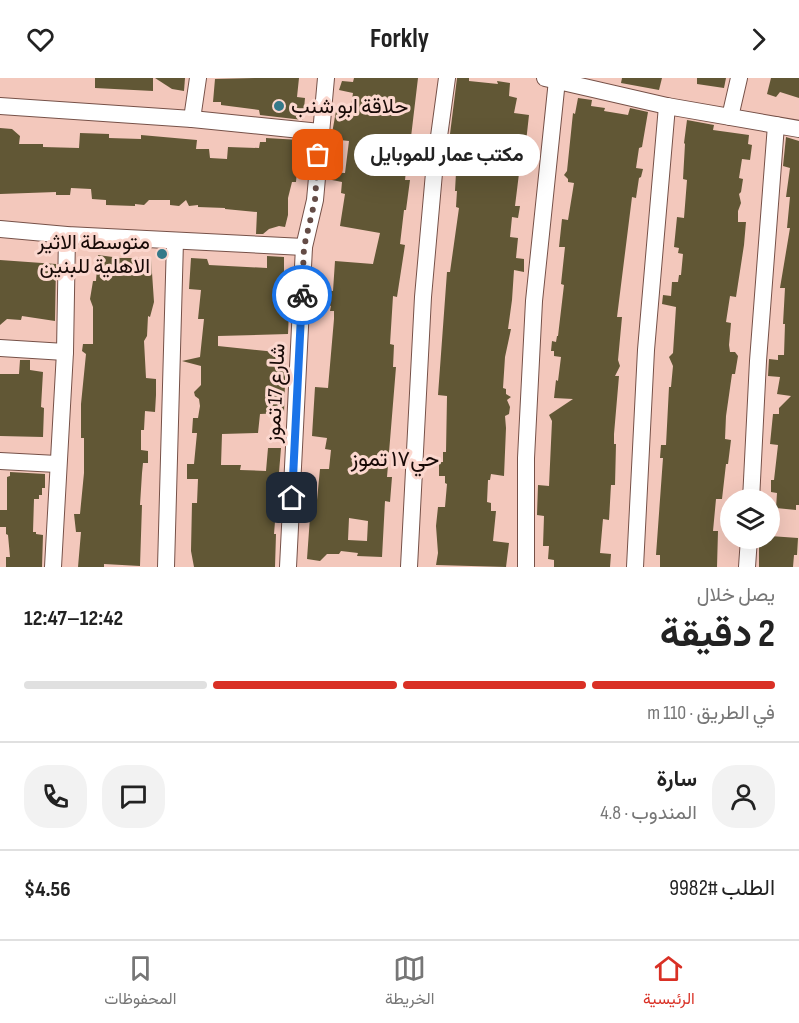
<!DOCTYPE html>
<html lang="ar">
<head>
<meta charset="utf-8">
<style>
	body { margin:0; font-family:"Sofia Sans Condensed",Vazirmatn,sans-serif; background:#f2f2f2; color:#222; direction:rtl; height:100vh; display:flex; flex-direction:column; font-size:22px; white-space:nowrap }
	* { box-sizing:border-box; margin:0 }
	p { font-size:20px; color:#767676 }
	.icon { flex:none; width:33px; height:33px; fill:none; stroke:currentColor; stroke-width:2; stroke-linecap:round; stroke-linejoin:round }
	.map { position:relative; height:489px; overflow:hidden; direction:ltr }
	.drawer { display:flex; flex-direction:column; background:#fff; flex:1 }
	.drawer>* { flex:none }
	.tools { position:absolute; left:720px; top:411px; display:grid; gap:12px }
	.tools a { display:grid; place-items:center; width:60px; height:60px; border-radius:50%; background:#fff; box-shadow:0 6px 24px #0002; font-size:30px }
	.pin { position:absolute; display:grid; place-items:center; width:51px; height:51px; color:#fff; margin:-26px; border-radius:12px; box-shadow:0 3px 9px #0006 }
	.courier { position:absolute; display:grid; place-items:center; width:60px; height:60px; margin:-30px; border:4px solid #1a73e8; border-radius:50%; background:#fff; color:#222; box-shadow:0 2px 8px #0007 }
	.bubble { position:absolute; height:42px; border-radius:21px; background:#fff; box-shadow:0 6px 24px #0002; font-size:20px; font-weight:700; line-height:42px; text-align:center; direction:rtl }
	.headline em { font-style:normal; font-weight:700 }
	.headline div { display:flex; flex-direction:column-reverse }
	.headline { display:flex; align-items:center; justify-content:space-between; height:102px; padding:0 24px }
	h1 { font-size:39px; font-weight:700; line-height:45px }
	.bar { display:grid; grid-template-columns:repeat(4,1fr); gap:9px 6px; align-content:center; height:72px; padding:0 24px }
	.bar i { height:8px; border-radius:4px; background:#e0e0e0 }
	.bar .current { background:#d93025 }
	.bar p { grid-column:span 4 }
	.line { display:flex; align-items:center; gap:15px; padding:0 24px; border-top:2px solid #e0e0e0 }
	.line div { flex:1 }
	.round { display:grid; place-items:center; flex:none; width:63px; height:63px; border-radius:24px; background:#f2f2f2 }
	header { display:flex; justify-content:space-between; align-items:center; height:78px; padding:0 24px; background:#fff; font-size:27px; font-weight:700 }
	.dock { display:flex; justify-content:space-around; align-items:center; height:84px; border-top:2px solid #e0e0e0; background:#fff; font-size:16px; color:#767676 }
	.dock a { display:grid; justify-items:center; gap:3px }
	.dock .current { color:#d93025 }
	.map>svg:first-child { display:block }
	.building { fill:#615735; fill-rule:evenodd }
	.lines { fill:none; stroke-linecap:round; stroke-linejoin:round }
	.minor-casing { stroke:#765148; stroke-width:18 }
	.minor { stroke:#fff; stroke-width:16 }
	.done { stroke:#644c46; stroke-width:6; stroke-dasharray:0 10.8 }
	.route { stroke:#1a73e8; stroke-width:8 }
	.poi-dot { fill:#357989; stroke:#fbd7ce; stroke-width:2 }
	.labels { text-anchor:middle; stroke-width:6; stroke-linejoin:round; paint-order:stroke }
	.poi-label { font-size:21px; fill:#170906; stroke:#fbd7ce; text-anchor:start }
	.street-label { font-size:21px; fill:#170906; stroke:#fbd7ce }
	.neighbourhood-label { font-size:22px; fill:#170906; stroke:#fbd7ce }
</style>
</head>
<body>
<header><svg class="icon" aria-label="forward" viewBox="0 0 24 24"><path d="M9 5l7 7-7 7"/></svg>Forkly<svg class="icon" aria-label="heart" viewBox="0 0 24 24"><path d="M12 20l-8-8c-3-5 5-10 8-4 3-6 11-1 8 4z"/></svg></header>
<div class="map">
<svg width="799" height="489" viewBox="0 0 799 489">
	<rect width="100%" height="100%" fill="#f3c8bc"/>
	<g class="building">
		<polygon points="95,0 153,0 153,13 95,10"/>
		<polygon points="155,0 185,0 184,13 172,11"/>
		<polygon points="255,0 299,0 297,19 305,20 303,42 260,37 259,32 221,27 221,24 213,24 215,1"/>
		<path d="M354 0H418L411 59 414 65 413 75 408 74 405 102H410L406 132H404L400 166 405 167 397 219 393 218 390 266 394 267 393 289H396L387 399H392L390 424 385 423 382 479 357 478 358 475 341 473 339 476H327L320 483 307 481 310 439 302 438 304 425 312 426V422H317L320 391H329L331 372 325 371 327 360 312 358 315 309 328 310 334 241V233H330L331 228 322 225V211L333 213 335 183 373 186 380 155 340 148 345 116 341 115 342 104 327 101 328 94 345 95 349 63 331 61 336 33 350 34 353 15 339 12 342 3 353 4ZM349 440 368 443 367 463 348 462Z"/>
		<polygon points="457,0 469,0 469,3 498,6 497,3 510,5 509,18 517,20 514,35 529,37 526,64 523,63 515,128 520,128 518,140 512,139 510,159 518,160 516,180 524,181 524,194 514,192 512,222 508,251 511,251 505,279 503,310 506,311 506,316 511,319 507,322 510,329 509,336 505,338 506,350 504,398 491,396 490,402 488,402 487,424 491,425 491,433 496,433 493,463 509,465 506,489 436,487 438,475 436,448 438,429 445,429 447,406 445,405 445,398 439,398 439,384 443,384 443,374 446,374 447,318 438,317 447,194 450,194 459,130 456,129 457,113 455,113 458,57 450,56"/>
		<polygon points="622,0 662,0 659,12 621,5"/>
		<polygon points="697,0 726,0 724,10 697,6"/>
		<polygon points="771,0 799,0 799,20 780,14 776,19 767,16"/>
		<polygon points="578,20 592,22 591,28 605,30 604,33 628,37 630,30 648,34 642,69 639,70 636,90 643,91 641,99 639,100 636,120 632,119 617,239 622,239 618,282 620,288 615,298 619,298 614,356 614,366 616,366 615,407 611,407 609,442 603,441 600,475 611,476 610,489 554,489 554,482 548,481 549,468 543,468 544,438 537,437 538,407 549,408 552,343 549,337 573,321 554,320 556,302 558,303 561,279 554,278 554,273 551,273 552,263 556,264 557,258 558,258 564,207 561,206 565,169 559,169 562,141 568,142 574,105 568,104 568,101 564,97 567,93 573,35 575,36"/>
		<polygon points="687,42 714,47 713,52 749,57 748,66 752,67 750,82 742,81 739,100 743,101 741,114 739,116 741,125 738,133 738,144 746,144 744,167 736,219 730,218 726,244 731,245 729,267 730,274 735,274 738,278 735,296 732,296 726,338 725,361 731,362 728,386 726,386 722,421 716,421 713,453 718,453 717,489 660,489 660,477 656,477 663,380 660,380 661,367 666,367 669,309 671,309 673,288 669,279 673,275 676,229 662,226 663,217 671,218 672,204 678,204 679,197 681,197 683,176 678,175 679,170 674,169 677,139 684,140 687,102 683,101 685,66 684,65"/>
		<polygon points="0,50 12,51 20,58 19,66 43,66 43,69 79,70 80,55 109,56 109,60 141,61 141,57 197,62 196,71 209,71 210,80 227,81 228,69 259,70 260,64 266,64 266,60 300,62 296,104 292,104 288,120 288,137 285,149 279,148 269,151 263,156 256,156 257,134 225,131 225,130 198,129 198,127 189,128 186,122 179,128 170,127 170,122 149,122 144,127 135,126 135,128 106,127 106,122 92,121 91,111 71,110 70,117 56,117 56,114 0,116"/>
		<polygon points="786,59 799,63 799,427 796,427 796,432 776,430 777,415 771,414 771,402 774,402 778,367 770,366 773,336 779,336 779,330 791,318 777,316 780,299 768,298 769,281 778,282 778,277 784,277 785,246 783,246 785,210 780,210 790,150 787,150 790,119 786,119 790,90 783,88"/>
		<polygon points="98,177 120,180 151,180 154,224 150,239 148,238 147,258 144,263 146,300 156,301 156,317 155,334 145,333 144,352 141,352 141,372 148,373 148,385 143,385 142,395 140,427 142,427 140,488 104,486 104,489 78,489 81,454 76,454 74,436 80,436 84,395 84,360 81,360 81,326 86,276 82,273 83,266 93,266 93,229 90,221 93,203 96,203"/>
		<polygon points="267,178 284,179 284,212 290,212 288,256 218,258 218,268 286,275 284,335 260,336 258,355 222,356 221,387 241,387 240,392 266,393 268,370 281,370 274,456 276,456 275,489 194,489 191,473 192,425 197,425 198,401 187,401 187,386 194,386 197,355 192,355 193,340 198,340 200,328 199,321 195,318 194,314 201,307 201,288 182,283 200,279 204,241 198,241 201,212 189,211 191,180 207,181 209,187 267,190"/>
		<polygon points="0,182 56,186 55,243 22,238 21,242 7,241 0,247"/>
		<polygon points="20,282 30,282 30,292 43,294 41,329 44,330 43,359 0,358 0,296 19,296"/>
		<polygon points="10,394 45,396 45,410 42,410 42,417 39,417 39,421 34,421 33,454 36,454 36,456 43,457 42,489 6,489 6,479 10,479 8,457 6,456 6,449 0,449 0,432 7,432 7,399 10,398"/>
		<polygon points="770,458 798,460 797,477 794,477 793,489 759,489 759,463 762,460 770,460"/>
	</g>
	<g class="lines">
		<defs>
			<g id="minor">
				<polyline points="545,0 667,28 799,51"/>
				<polyline points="0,28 192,41 320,54"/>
				<polyline points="730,39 739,0"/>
				<polyline points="192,41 198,0"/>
				<polyline points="0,151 67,157 304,169"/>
				<polyline points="0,270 65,274"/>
				<polyline points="0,383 57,386"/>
				<polyline points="751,422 758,283 776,47"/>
				<polyline points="53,489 65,274 67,157"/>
				<polyline points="166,489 175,163"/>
				<polyline points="288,489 304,169 315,122 326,0"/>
				<polyline points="409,489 423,219 434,95 447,0"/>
				<polyline points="526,489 526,380 534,223 557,2"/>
				<polyline points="635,489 646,272 667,28"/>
				<polyline points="747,489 749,460"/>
			</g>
		</defs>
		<use href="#minor" class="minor-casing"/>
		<use href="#minor" class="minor"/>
	</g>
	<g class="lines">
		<polyline class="done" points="302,217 304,169 315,122 318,77"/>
		<polyline class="route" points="292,420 302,217"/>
	</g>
	<g class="poi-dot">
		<circle cx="279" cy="28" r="6"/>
		<circle cx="162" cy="176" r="6"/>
	</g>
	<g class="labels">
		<g class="poi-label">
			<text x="291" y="35">حلاقة ابو شنب</text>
			<text x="150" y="171" text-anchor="end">متوسطة الاثير<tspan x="150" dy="24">الاهلية للبنين</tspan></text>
		</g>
		<g class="street-label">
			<text transform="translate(275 315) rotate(-87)" y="7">شارع 17 تموز</text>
		</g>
		<g class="neighbourhood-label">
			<text x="395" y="388">حي۱۷ تموز</text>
		</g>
	</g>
</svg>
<div class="tools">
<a><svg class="icon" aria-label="layers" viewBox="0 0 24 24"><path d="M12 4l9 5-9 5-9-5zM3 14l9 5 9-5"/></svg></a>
</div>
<div class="pin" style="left:318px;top:77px;background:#ea580c"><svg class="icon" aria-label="bag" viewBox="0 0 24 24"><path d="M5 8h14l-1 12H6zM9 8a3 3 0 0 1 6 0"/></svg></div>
<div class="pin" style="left:292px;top:420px;background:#1f2937"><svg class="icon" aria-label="home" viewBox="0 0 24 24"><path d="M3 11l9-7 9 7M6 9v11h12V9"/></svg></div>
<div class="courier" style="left:302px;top:217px"><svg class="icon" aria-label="bike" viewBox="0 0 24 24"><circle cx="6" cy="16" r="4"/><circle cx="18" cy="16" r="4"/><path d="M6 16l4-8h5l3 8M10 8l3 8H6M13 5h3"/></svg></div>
<div class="bubble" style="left:354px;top:56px;width:186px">مكتب عمار للموبايل</div>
</div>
<section class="drawer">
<div class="headline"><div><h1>2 دقيقة</h1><p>يصل خلال</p></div><em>12:42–12:47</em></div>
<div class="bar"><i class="current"></i><i class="current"></i><i class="current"></i><i></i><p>في الطريق · 110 m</p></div>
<div class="line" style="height:108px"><a class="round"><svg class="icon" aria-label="person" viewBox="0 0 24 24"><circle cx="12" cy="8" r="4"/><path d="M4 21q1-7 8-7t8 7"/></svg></a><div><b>سارة</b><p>المندوب · 4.8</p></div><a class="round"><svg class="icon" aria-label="chat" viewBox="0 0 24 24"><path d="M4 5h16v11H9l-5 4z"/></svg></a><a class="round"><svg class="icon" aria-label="phone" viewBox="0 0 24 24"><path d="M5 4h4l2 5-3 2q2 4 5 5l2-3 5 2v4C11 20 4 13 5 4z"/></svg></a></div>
<div class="line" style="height:78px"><div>الطلب #9982</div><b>$4.56</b></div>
</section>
<nav class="dock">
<a class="current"><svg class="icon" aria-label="home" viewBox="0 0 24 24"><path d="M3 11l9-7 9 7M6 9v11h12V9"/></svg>الرئيسية</a>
<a><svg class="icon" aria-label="map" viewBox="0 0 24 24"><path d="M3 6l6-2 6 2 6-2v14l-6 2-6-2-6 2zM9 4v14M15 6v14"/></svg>الخريطة</a>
<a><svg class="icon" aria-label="saved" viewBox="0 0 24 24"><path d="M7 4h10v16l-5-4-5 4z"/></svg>المحفوظات</a>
</nav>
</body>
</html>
